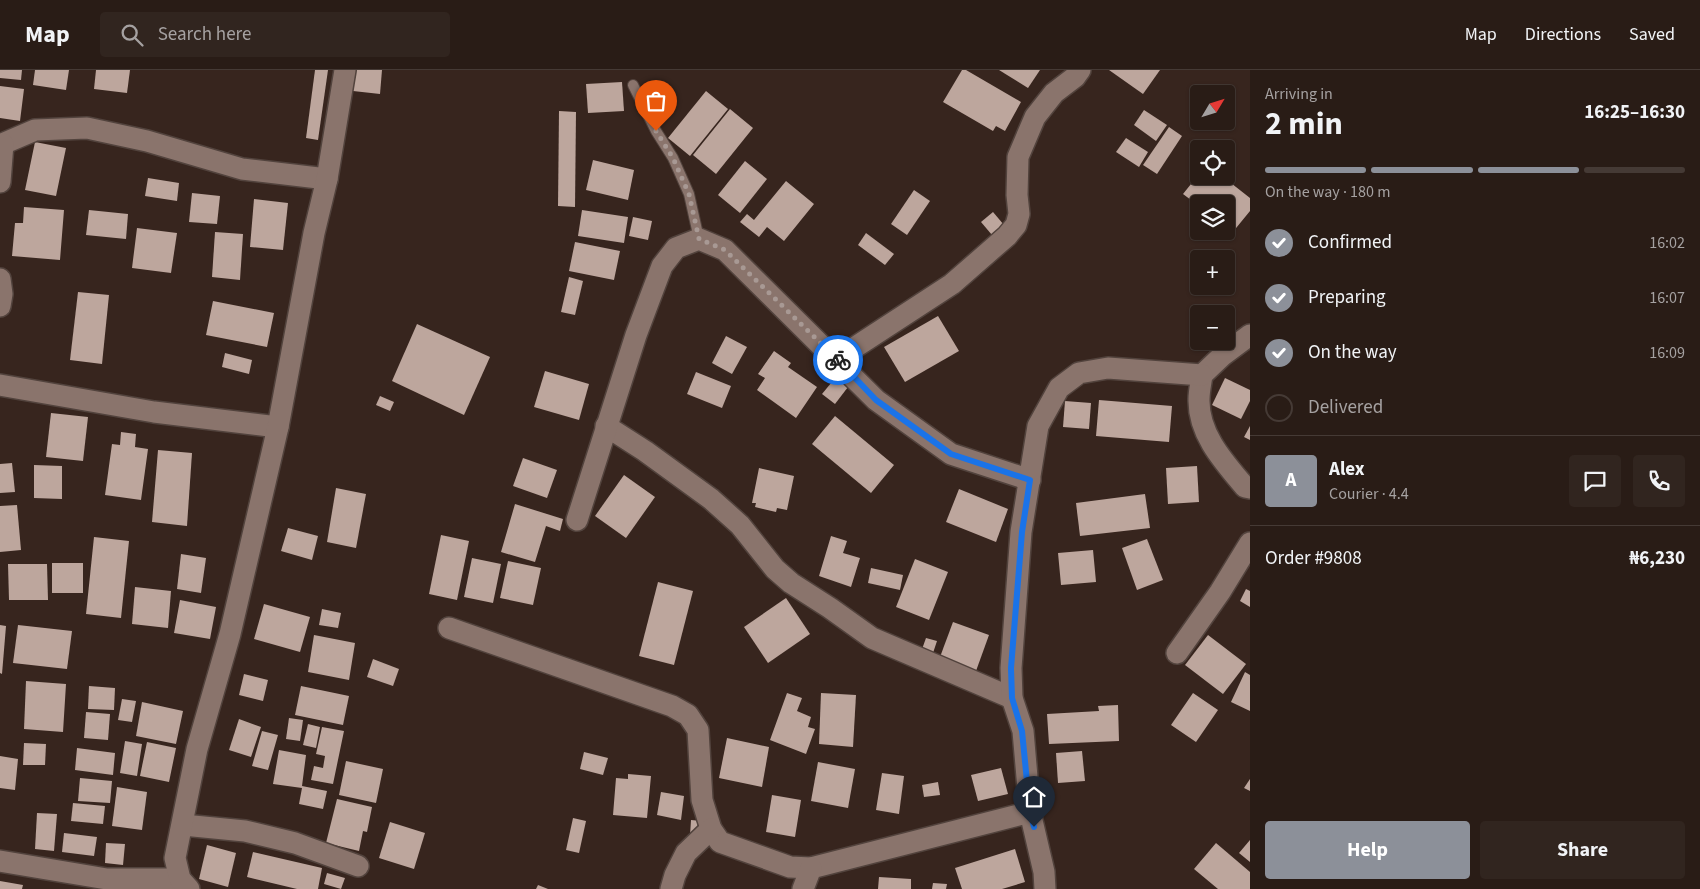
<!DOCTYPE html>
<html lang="en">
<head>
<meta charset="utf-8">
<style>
	body { margin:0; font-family:"Source Sans 3",sans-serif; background:#31251f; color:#f1f3f6; height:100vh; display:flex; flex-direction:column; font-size:19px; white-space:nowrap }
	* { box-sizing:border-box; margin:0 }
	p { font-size:16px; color:#a5a1a1 }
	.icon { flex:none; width:28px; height:28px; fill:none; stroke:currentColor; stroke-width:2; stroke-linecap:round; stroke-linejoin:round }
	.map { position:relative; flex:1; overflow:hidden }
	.panel { display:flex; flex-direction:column; background:#291c16; width:450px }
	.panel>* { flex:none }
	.needle { width:32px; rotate:52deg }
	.tools { position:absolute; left:1190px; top:15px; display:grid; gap:10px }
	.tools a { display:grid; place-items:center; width:45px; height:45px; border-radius:5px; background:#291c16; box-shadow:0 1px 4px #0004,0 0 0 1px #453a35; font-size:25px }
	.pin { position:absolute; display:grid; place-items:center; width:42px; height:42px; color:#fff; margin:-51px -21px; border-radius:50% 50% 50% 0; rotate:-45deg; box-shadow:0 0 5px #0007 }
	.pin .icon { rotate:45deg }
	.courier { position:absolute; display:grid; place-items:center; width:50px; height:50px; margin:-25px; border:4px solid #1a73e8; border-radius:50%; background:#fff; color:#222; box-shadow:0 1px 6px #0007 }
	.headline em { font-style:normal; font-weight:700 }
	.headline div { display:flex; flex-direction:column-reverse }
	.headline { display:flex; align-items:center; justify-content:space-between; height:85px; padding:0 15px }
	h1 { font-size:32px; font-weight:700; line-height:38px }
	.bar { display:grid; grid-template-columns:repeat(4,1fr); gap:8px 5px; align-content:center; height:60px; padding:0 15px }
	.bar i { height:6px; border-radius:4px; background:#453a35 }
	.bar .active { background:#8c9099 }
	.bar p { grid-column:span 4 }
	.line { display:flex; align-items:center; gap:12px; padding:0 15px; border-top:1px solid #453a35 }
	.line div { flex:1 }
	.round { display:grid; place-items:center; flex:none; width:52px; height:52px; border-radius:5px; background:#31251f }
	ol { padding:0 15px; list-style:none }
	li { display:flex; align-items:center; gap:15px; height:55px }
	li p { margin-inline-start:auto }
	li .icon { padding:5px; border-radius:50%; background:#8c9099; color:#fff; stroke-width:4 }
	li:last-child { color:#a5a1a1 }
	li i { width:28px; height:28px; border:2px solid #453a35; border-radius:50% }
	.button { display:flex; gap:10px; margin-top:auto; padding:10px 15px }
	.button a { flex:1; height:58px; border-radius:5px; background:#8c9099; color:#fff; font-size:20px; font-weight:700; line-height:58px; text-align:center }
	.button a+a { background:#31251f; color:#f1f3f6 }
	header { display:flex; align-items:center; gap:30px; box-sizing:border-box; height:70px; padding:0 25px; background:#291c16; border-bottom:1px solid #453a35 }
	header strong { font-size:24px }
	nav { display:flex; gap:28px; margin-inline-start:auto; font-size:18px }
	.search { width:350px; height:45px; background:#31251f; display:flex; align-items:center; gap:12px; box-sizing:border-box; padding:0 18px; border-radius:5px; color:#a5a1a1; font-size:19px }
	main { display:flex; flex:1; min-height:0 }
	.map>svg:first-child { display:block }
	.building { fill:#bda69d }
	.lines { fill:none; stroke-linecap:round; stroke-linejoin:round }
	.service-casing { stroke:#52433d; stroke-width:12 }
	.minor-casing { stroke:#52433d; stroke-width:24 }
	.service { stroke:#8a746c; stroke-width:10 }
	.minor { stroke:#8a746c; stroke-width:21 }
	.done { stroke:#a89994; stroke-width:5; stroke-dasharray:0 9 }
	.route { stroke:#1a73e8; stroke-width:6 }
</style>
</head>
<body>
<header>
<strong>Map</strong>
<div class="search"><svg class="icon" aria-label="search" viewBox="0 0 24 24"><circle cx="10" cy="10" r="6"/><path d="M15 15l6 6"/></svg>Search here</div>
<nav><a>Map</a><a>Directions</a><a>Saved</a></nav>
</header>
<main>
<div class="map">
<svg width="1250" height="819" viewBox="0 0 1250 819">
	<rect width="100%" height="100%" fill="#37251e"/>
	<g class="building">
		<polygon points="0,0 22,0 21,10 0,8"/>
		<polygon points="35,0 69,0 66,20 33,15"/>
		<polygon points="96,0 130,0 127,23 94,19"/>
		<polygon points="315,0 328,0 318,70 306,68"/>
		<polygon points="355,0 382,0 380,24 353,21"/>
		<polygon points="962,0 966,0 1021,32 1005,61 996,56 993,61 943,32"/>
		<polygon points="999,0 1040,0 1028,18"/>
		<polygon points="1109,0 1160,0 1143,24"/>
		<polygon points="622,12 624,41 588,43 586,14"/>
		<polygon points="0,16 24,19 20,51 0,48"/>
		<polygon points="706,21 728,39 690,86 668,68"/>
		<polygon points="730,39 753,58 716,104 693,85"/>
		<polygon points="1144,40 1167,55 1156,71 1134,55"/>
		<polygon points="559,41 576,42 575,137 558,136"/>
		<polygon points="1169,57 1182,66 1157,104 1143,95"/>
		<polygon points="1126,68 1148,82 1139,97 1116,82"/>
		<polygon points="35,72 66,78 56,126 25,120"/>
		<polygon points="593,90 634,100 628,130 586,120"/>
		<polygon points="745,91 767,109 740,143 718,125"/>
		<polygon points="1199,104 1199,106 1222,106 1250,128 1250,141 1232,163 1226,159 1226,134 1199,134 1199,136 1183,124"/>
		<polygon points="148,108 179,113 177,131 145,126"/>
		<polygon points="786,111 814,134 784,171 767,157 759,167 740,152 747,144 754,150"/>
		<polygon points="914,120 930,131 907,165 891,154"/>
		<polygon points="192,123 220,126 217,154 189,152"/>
		<polygon points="254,129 288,133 283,180 250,177"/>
		<polygon points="24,137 64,140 60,190 12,186 15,153 23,153"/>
		<polygon points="89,140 128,144 126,169 86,165"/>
		<polygon points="582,140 628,147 624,173 578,166"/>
		<polygon points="993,142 1004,155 992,165 981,152"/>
		<polygon points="633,147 652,151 648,170 629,166"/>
		<polygon points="137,158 177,163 171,203 132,198"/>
		<polygon points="215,162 243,164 240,210 212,207"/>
		<polygon points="866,163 894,184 885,195 858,175"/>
		<polygon points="575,172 620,181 614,210 569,201"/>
		<polygon points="569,207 583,211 575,245 561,242"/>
		<polygon points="78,222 109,225 102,294 70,290"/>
		<polygon points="213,231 274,243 267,277 206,265"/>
		<polygon points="938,246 959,281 905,312 884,277"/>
		<polygon points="417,254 490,287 464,345 392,311"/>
		<polygon points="726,266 747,277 732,304 712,293"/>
		<polygon points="774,281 791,293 788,297 817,317 796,348 757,320 765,308 758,304"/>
		<polygon points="225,283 252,290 249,304 222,297"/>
		<polygon points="545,301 589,314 579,350 534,337"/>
		<polygon points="696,302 731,316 722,338 687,324"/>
		<polygon points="836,307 848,317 835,334 822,324"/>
		<polygon points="1225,308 1250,320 1250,331 1241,349 1212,335"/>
		<polygon points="380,326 394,332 390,341 376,335"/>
		<polygon points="1099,330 1172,336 1169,372 1096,366"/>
		<polygon points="1065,331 1091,333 1089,359 1063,357"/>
		<polygon points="51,343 88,347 83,391 46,387"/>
		<polygon points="835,346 894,395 871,423 812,374"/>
		<polygon points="1250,356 1250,370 1244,367"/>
		<polygon points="121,362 136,364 135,377 148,379 141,430 105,425 112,374 120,375"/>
		<polygon points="158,380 192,383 187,456 152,452"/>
		<polygon points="523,388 557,400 547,428 513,416"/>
		<polygon points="12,393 15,422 0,423 0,394"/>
		<polygon points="34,395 62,396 62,429 34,428"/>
		<polygon points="1197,396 1199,432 1168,434 1166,398"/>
		<polygon points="759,398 794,406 787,440 777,438 776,442 755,437 756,433 752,433"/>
		<polygon points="624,405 655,427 626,468 595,446"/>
		<polygon points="336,418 366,424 356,478 327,472"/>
		<polygon points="959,419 1008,439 996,472 946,452"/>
		<polygon points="1145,424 1150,458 1080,466 1076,433"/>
		<polygon points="515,434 563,449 560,461 546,456 535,492 501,482"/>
		<polygon points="17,435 21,480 0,482 0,436"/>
		<polygon points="288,458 318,466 312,490 281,481"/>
		<polygon points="441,465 469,471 457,530 429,524"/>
		<polygon points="831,466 847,471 843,483 860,488 851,517 819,506"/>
		<polygon points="94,467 129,471 121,548 86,544"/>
		<polygon points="1147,469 1163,510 1137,520 1122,478"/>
		<polygon points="1093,480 1096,512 1061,515 1058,483"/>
		<polygon points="181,484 206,488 201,523 177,519"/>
		<polygon points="472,488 501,494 493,533 464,527"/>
		<polygon points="915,489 948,502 929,550 896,537"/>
		<polygon points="508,491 541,498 533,535 500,528"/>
		<rect x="52" y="493" width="31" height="30"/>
		<polygon points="8,494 47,494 48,530 9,530"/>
		<polygon points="871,498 903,505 900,520 868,513"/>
		<polygon points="658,512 693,521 674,595 639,586"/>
		<polygon points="135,517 171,521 168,558 132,554"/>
		<polygon points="1246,519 1250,521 1250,537 1240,531"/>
		<polygon points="786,528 810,564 768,593 744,557"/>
		<polygon points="180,530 216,537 210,569 174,563"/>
		<polygon points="264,534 310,547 300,582 254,569"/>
		<polygon points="322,539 341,543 338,558 319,555"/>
		<polygon points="953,552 989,565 976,601 940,587"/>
		<polygon points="0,555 6,556 2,604 0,603"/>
		<polygon points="18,555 72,561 67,599 13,593"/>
		<polygon points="314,565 355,573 349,610 308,602"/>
		<polygon points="1208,565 1246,594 1223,624 1185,595"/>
		<polygon points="926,568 937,571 932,586 921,582"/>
		<polygon points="373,589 399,599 393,616 367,607"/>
		<polygon points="1245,602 1250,605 1250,641 1231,632"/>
		<polygon points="244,604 268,610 263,631 239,625"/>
		<polygon points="26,611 66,614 63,662 24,659"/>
		<polygon points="89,616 115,618 114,640 88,639"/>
		<polygon points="301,616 349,626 343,655 295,645"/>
		<polygon points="787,623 802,628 797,641 811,647 808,657 815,659 806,684 770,670"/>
		<polygon points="821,623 856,625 853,677 819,674"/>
		<polygon points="1193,623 1218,640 1196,672 1171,655"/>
		<polygon points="122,629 136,631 132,652 118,650"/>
		<polygon points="142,632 183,641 176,674 136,666"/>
		<polygon points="1118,635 1119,671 1049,674 1047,644 1099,641 1098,636"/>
		<polygon points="86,642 110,644 108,670 84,668"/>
		<polygon points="289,648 303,650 300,671 286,669"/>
		<polygon points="239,649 261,657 251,687 229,680"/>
		<polygon points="308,654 320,657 316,678 303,675"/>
		<polygon points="322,657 344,661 333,714 311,710 314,696 323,698 325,686 316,684"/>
		<polygon points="262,661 278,665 268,700 252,696"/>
		<polygon points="727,668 769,677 762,717 719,708"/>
		<polygon points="125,671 142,674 137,706 120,703"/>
		<polygon points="147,672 176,678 169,712 140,706"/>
		<polygon points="24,673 46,674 45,695 23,695"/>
		<polygon points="77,678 115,683 113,705 75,700"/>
		<polygon points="279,680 306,685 302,716 327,721 323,739 299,734 302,718 273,714"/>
		<polygon points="1082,681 1085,711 1058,713 1056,683"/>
		<polygon points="584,682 608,688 603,705 580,699"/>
		<polygon points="0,686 18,689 15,720 0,718"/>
		<polygon points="346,691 383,699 376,733 339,725"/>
		<polygon points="818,692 855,699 848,738 811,731"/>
		<polygon points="1001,698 1008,724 978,731 971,705"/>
		<polygon points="882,703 904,706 899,744 876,740"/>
		<polygon points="628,704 651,706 647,748 613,745 616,708 628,709"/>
		<polygon points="80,708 112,711 110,733 78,731"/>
		<polygon points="1250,709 1250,721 1244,718"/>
		<polygon points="938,712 940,725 924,727 922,715"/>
		<polygon points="117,717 147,722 142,760 112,756"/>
		<polygon points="661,722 684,726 681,750 657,745"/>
		<polygon points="772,725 801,730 795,767 766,762"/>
		<polygon points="337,729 372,737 367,762 363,761 359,781 326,773"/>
		<polygon points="73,733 105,736 103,754 71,751"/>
		<polygon points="37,743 57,744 54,781 35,779"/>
		<polygon points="573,748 586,751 579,783 566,780"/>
		<polygon points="691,750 702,751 700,767 690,766"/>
		<polygon points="390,752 425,763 414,799 379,788"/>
		<polygon points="64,763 97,767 94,786 62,782"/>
		<polygon points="1250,770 1250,792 1239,783"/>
		<polygon points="106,773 125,774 123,795 105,793"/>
		<polygon points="1216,773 1250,802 1250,819 1218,819 1194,799"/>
		<polygon points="207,775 236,783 228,817 199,809"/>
		<polygon points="1015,779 1025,812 1002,819 962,819 955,798"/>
		<polygon points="253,782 322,798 318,819 297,819 247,807"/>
		<polygon points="327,803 345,808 341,819 324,814"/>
		<polygon points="879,807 911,809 911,819 878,819"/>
		<polygon points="0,811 23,815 22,819 0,819"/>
		<polygon points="933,813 947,814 946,819 932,819"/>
		<polygon points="538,815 548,819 536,819"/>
	</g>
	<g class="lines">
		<defs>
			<polyline id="service" points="633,15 656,61 673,88 689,124 699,169"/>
			<g id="minor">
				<polyline points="0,75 35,60 87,58 147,71 242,99 327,109"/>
				<polyline points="0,112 3,74"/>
				<polyline points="0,209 2,224 0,236"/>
				<path d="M1250 265 1223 285 1202 305C1201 313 1199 321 1199 329 1198 364 1224 392 1245 417L1250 418"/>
				<polyline points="837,289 952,214 1007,166 1016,155 1019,144 1017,125 1018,87 1035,47 1054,23 1075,7 1080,0"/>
				<polyline points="0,315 154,342 278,357"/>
				<polyline points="606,356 645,381 711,429 740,455 775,499 791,513 830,538 872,568 1012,628"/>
				<polyline points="577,450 636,265 662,196 676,178 699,169 725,180 876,330 951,384 1030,410"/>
				<polyline points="449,558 672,636 688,645 698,660 702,730 711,759 720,772 790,797 811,798 1030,742"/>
				<polyline points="1177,583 1220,522 1250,473"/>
				<polyline points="183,755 245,761 295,773 358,796"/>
				<polyline points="0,791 107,809 180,809"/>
				<polyline points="189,819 180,809 175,788 197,679 230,564 278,357 314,163 327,109 345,0"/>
				<polyline points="671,819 675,805 686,783 711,759"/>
				<polyline points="803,819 811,798"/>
				<polyline points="1045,819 1044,802 1030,742 1023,661 1012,628 1011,598 1021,462 1038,356 1059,318 1079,303 1108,298 1202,305"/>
			</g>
		</defs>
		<use href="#service" class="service-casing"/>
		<use href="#minor" class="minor-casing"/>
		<use href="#service" class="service"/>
		<use href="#minor" class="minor"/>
	</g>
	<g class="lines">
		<polyline class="done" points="656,61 673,88 689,124 699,169 725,180 838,290"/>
		<polyline class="route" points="838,290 876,330 951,384 1030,410 1022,462 1011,598 1012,628 1022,661 1030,742 1034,757"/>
	</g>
</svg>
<div class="tools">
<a><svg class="needle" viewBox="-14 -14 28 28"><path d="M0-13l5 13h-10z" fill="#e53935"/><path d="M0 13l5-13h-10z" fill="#a5a1a1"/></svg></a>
<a><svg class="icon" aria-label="locate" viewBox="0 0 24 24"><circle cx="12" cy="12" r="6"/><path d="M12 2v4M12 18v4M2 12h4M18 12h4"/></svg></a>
<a><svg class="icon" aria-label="layers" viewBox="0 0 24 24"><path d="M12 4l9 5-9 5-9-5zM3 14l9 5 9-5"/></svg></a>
<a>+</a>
<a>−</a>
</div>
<div class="pin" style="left:656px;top:61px;background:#ea580c"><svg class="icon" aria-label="bag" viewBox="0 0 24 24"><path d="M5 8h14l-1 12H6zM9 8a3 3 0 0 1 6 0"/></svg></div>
<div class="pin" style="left:1034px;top:757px;background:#1f2937"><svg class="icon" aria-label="home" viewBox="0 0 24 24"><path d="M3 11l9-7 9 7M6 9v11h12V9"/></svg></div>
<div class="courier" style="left:838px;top:290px"><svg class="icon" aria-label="bike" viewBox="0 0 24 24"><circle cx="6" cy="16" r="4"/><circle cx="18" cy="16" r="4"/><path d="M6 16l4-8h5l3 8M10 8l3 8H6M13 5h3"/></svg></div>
</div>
<section class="panel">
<div class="headline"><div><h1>2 min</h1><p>Arriving in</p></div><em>16:25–16:30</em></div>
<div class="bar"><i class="active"></i><i class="active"></i><i class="active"></i><i></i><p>On the way · 180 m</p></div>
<ol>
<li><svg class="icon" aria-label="check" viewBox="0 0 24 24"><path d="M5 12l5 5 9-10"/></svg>Confirmed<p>16:02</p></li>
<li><svg class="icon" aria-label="check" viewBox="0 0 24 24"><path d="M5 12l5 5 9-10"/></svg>Preparing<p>16:07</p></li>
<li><svg class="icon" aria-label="check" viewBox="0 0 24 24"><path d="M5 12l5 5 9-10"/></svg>On the way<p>16:09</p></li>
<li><i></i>Delivered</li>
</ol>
<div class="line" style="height:90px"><b class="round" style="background:#8c9099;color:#fff">A</b><div><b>Alex</b><p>Courier · 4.4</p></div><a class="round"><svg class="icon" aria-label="chat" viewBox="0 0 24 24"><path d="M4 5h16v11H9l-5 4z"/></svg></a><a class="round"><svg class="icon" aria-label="phone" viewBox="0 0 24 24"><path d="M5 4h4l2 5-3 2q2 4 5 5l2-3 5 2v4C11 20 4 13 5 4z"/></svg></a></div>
<div class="line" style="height:65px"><div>Order #9808</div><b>₦6,230</b></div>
<div class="button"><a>Help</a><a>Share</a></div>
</section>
</main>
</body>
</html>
